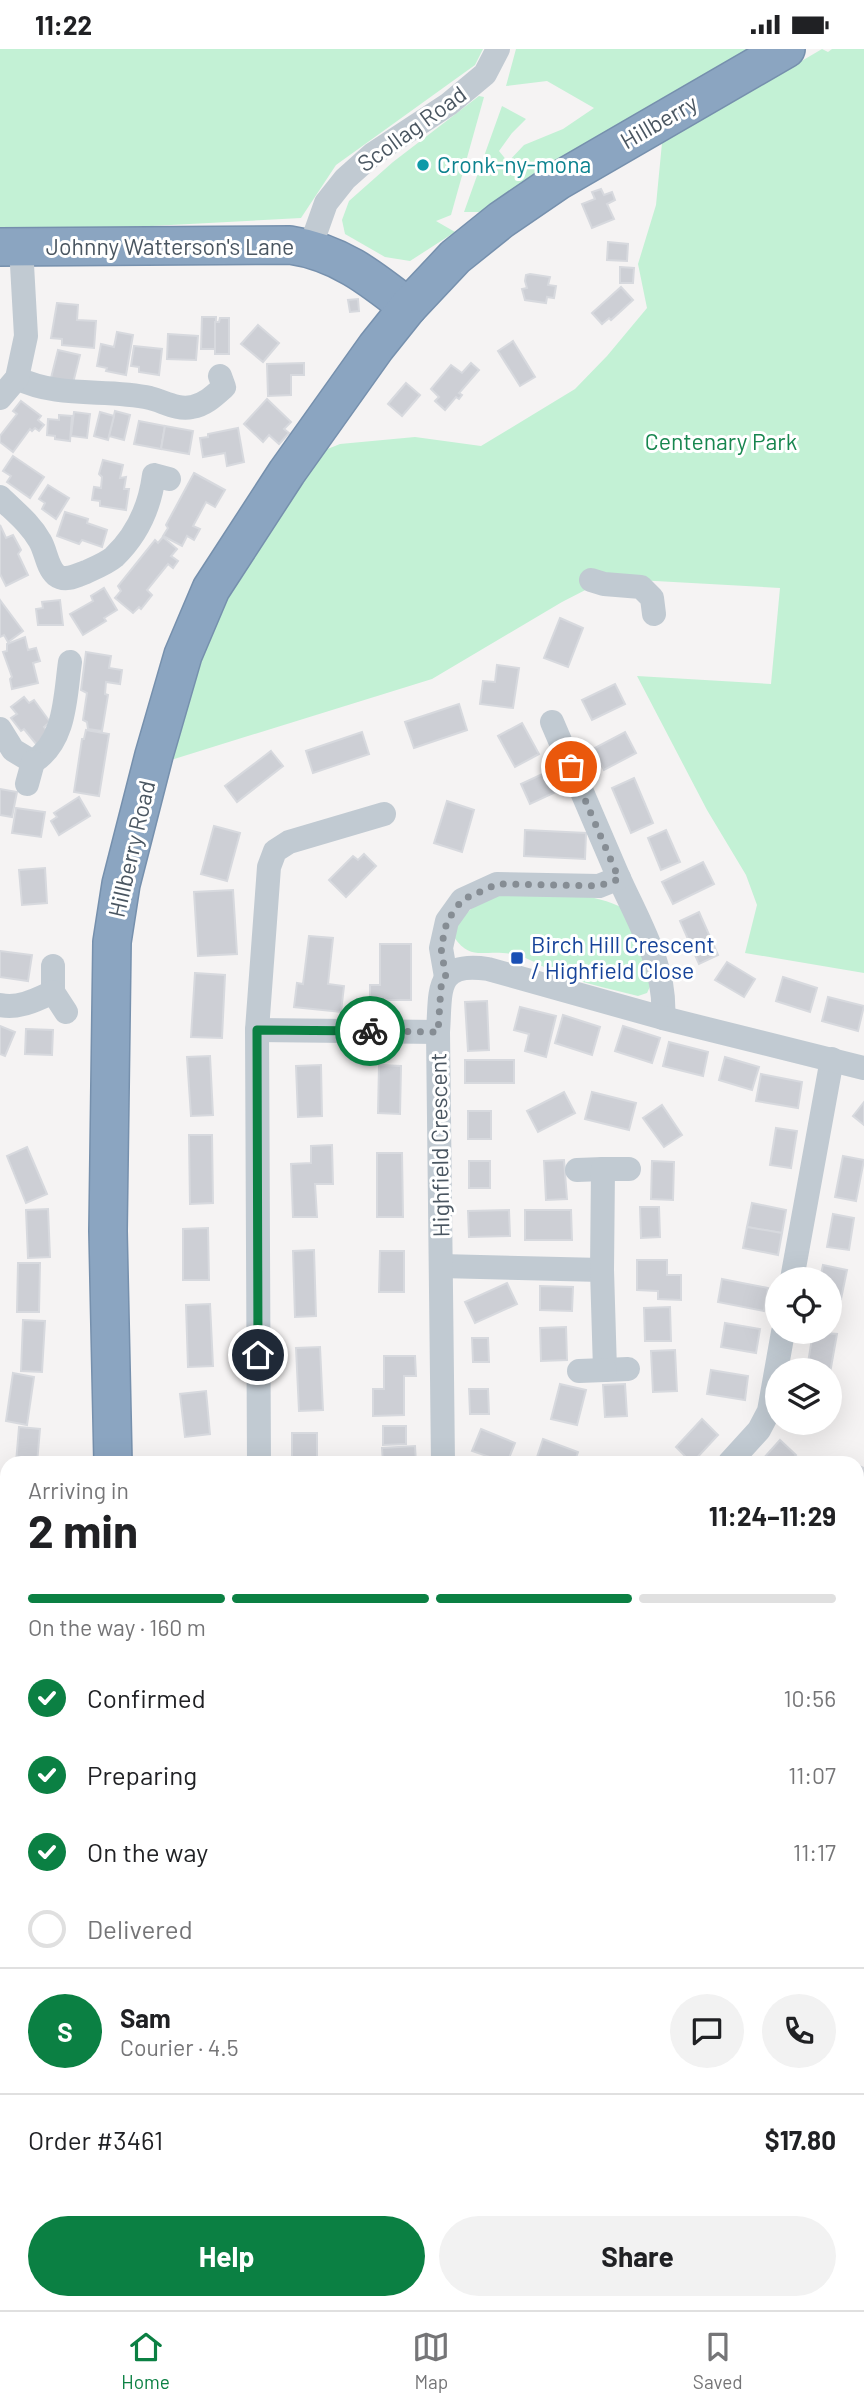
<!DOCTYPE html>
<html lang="en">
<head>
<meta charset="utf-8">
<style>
	body { margin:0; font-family:Barlow,sans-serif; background:#f2f2f2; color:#202124; height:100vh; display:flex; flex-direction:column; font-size:26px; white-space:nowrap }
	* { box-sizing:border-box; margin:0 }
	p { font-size:23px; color:#757577 }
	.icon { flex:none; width:38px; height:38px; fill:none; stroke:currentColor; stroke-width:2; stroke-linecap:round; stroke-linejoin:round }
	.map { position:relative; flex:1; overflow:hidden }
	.sheet { position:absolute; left:0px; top:1407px; width:864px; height:854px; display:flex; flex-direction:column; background:#fff; border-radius:21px 21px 0 0; box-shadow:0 7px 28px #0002 }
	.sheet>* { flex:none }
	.buttons { position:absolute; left:765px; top:1218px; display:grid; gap:14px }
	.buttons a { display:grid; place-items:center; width:77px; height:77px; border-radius:50%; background:#fff; box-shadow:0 7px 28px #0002; font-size:35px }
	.pin { position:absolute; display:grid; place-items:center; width:60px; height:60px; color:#fff; margin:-30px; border:4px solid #fff; border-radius:50%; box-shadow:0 2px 7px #0007 }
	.courier { position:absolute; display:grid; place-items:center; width:70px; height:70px; margin:-35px; border:5px solid #0b8043; border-radius:50%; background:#fff; color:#222; box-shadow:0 2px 9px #0007 }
	.summary em { font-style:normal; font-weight:700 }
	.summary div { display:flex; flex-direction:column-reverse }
	.summary { display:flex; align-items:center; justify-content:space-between; height:119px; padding:0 28px }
	h1 { font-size:46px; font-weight:700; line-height:52px }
	.bar { display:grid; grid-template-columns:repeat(4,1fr); gap:10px 7px; align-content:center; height:84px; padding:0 28px }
	.bar i { height:9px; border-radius:5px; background:#e0e0e0 }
	.bar .on { background:#0b8043 }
	.bar p { grid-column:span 4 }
	.line { display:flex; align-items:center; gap:18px; padding:0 28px; border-top:2px solid #e0e0e0 }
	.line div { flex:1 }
	.round { display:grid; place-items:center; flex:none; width:74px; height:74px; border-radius:37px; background:#f2f2f2 }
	ol { padding:0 28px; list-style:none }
	li { display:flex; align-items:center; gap:21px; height:77px }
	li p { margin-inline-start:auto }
	li .icon { padding:7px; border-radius:50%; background:#0b8043; color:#fff; stroke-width:4 }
	li:last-child { color:#757577 }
	li i { width:38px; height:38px; border:4px solid #e0e0e0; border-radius:50% }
	.cta { display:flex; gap:14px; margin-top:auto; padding:14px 28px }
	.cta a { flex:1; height:80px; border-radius:42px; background:#0b8043; color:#fff; font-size:28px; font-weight:700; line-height:80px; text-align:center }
	.cta a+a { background:#f2f2f2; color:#202124 }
	.status { display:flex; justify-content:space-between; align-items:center; height:49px; padding:0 35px; background:#fff; direction:ltr }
	.status svg { height:19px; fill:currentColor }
	.menu { display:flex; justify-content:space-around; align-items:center; height:98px; border-top:2px solid #e0e0e0; background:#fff; font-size:19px; color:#757577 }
	.menu a { display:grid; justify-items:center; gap:4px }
	.menu .on { color:#0b8043 }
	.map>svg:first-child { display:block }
	.green { fill:#c3f1d5 }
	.building { fill:#cdcfd5; stroke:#d7d9de; stroke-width:2 }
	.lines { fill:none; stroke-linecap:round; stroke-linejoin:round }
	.highway-casing { stroke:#7690ad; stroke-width:40 }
	.minor { stroke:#c1cad2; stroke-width:24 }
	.highway { stroke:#8ba5c1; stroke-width:37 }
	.done { stroke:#868d94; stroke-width:7; stroke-dasharray:0 12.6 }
	.route { stroke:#0b8043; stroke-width:9 }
	.culture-dot { fill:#0f9aa8; stroke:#fff; stroke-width:2.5 }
	.transit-dot { fill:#1a4fb4; stroke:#fff; stroke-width:2.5 }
	.labels { text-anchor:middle; stroke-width:6; stroke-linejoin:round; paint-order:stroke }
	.street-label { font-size:23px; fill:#4a5661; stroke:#fff }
	.culture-label { font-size:23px; fill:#0d838f; stroke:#fff; text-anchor:start }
	.park-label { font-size:23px; fill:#17864f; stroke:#fff }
	.transit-label { font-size:23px; fill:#164399; stroke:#fff; text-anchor:start }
</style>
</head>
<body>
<div class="status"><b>11:22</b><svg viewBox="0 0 49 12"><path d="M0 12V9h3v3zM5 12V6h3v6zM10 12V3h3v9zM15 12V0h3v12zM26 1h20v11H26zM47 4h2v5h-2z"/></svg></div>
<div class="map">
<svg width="864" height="2261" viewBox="0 0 864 2261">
	<rect width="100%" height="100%" fill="#f5f3f3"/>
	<g class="green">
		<polygon points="0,0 483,0 475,16 336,116 301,169 0,185"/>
		<polygon points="516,0 757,0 485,163 464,163 502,57 526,70 512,84 499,102 508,113 524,96 563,80 594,59 547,32 506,37"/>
		<polygon points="822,0 828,3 832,0 864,0 864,924 745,904 757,856 746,826 707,761 637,627 771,635 780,539 619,530 597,535 562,553 432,630 171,711 201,597 233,532 325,401 340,395 415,388 481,397 575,340 607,307 647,259 638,215 656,156 662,94"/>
		<polygon points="479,47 484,48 451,166 436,172 455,183 410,212 385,208 345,185 342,171 349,152 393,113"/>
		<path d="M496 844C540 845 589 839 628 862L653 931 647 944 638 947C614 941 589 935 565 928 546 921 533 909 511 905 484 900 471 913 454 888 459 864 476 856 496 844Z"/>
	</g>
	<g class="building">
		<polygon points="601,140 604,146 612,143 615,151 607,155 614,170 592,179 582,155 595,150 592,143"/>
		<polygon points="608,193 628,195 627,212 607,211"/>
		<polygon points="620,218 634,219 633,234 620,234"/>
		<polygon points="530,225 550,228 548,236 556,237 554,249 547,248 546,254 525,251 522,240 527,239 525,232 526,226"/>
		<polygon points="621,238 633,251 611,271 609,269 602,275 592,264"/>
		<polygon points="358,250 359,262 350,263 348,251"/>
		<polygon points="57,254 78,256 77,271 96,272 94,299 62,296 62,290 51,289"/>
		<polygon points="202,268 216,268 215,300 201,300"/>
		<polygon points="220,269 229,269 229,305 215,305 215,273 219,273"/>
		<polygon points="258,276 279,294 263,313 241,295"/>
		<polygon points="117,283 133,286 126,326 106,322 107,319 97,317 101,295 114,298"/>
		<polygon points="168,285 198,287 196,311 167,310"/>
		<polygon points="513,292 535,328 520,337 498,302"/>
		<polygon points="134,297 162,300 159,326 139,323 139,318 131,317"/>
		<polygon points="58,301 80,306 73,334 51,329"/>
		<polygon points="304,314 304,326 291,326 291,346 268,347 267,315"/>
		<polygon points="471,314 479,321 459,344 462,346 459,350 456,348 445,361 435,352 439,348 431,340 451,316 462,324"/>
		<polygon points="406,334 420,346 402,367 388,355"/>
		<polygon points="267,350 291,373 284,380 289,384 279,395 269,386 263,393 244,375"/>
		<polygon points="21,352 41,367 38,371 44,376 39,382 35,379 32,382 30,380 13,403 0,393 0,387 17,365 13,362"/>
		<polygon points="115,362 130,366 124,391 109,387"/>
		<polygon points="74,363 90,365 87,389 71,387"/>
		<polygon points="100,363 114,367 108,391 94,387"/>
		<polygon points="59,366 72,367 70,392 55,390 55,387 47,386 48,370 59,371"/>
		<polygon points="139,372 165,377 161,400 134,395"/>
		<polygon points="165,377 193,382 189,405 161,400"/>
		<polygon points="238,379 244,413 227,417 225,404 203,408 200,389 208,388 208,385"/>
		<polygon points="13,407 44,428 30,449 7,433 11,427 3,422"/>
		<polygon points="103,411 123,416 120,429 126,428 124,440 129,440 126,461 100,457 100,452 92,451 94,438 101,439 102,428 99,425"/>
		<polygon points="194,424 225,441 215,458 206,453 193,477 200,480 194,491 187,487 182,497 163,487 168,479 166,476"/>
		<polygon points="48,436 69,449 56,470 42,460 45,454 39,450"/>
		<polygon points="65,463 88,470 87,474 107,481 102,498 82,491 79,495 57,487"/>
		<polygon points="0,476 6,489 13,486 21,501 18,505 28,526 6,537 0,525"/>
		<polygon points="163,488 177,500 171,507 178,512 173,519 168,515 147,541 152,546 141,560 139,558 133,564 115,549 121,542 118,537 155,491 158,494"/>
		<polygon points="104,539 117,561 104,569 106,572 83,586 70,565 93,552 91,547"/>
		<polygon points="0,551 23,582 8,593 4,586 0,588"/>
		<polygon points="60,551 63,576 38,576 36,560 43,559 42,553"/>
		<polygon points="560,569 583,579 568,618 544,609"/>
		<polygon points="25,588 28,601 36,599 40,612 33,614 38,634 12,640 10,630 12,628 3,603 7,602 7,595"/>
		<polygon points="86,603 111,607 109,619 122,621 120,635 106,633 105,645 108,646 102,682 88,680 87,673 83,671 87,644 81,641"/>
		<polygon points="497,616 519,619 513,659 480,655 483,632 495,633"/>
		<polygon points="615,635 625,655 592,671 582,651"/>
		<polygon points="24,648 29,654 34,651 50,673 44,678 50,686 37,696 24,680 21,682 11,669 17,665 11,658"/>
		<polygon points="459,655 467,681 414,699 405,673"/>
		<polygon points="522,674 539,705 515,718 498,687"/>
		<polygon points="86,681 109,685 99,747 74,743 82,690 84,690"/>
		<polygon points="362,683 369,705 313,724 306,702"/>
		<polygon points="625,683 636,704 604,721 593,700"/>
		<polygon points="271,702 283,717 237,753 225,737"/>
		<polygon points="553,720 562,740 530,755 521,735"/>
		<polygon points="634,729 653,774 631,784 612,739"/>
		<polygon points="0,740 17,743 12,768 0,766"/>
		<polygon points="79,748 90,767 59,786 51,772 57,768 54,764"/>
		<polygon points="447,752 474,761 462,803 434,794"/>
		<polygon points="16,759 45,763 41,788 12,784"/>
		<polygon points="214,777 240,784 227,832 201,825"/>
		<polygon points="525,781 586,784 585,810 524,807"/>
		<polygon points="666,781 680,813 661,821 648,789"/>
		<polygon points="364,805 376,817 346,848 329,831 353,807 358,811"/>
		<polygon points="703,813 714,835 673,855 662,833"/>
		<polygon points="45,819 47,854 22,856 19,821"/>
		<polygon points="233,841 237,905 198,907 194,843"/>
		<polygon points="699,863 718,906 699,915 680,872"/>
		<polygon points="309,887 333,889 328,935 344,937 341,963 294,958 297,934 303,935"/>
		<polygon points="380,895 411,895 411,951 370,951 370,936 380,936"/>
		<polygon points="0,902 32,906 28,932 0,928"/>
		<polygon points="727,913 755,930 744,948 715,931"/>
		<polygon points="195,924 225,926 222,989 191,988"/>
		<polygon points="783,928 817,939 810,963 776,952"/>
		<polygon points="828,948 864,957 858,982 822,972"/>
		<polygon points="487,952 489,1001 468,1002 465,953"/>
		<polygon points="520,958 556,967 546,1008 525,1002 529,985 514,981"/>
		<polygon points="563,966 600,978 592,1006 555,994"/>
		<polygon points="0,977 15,983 5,1007 0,1005"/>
		<polygon points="623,977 660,989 652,1014 615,1002"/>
		<polygon points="26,980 53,981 52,1006 25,1005"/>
		<polygon points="669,993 708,1003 703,1027 663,1017"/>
		<polygon points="210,1007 213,1066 191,1067 187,1008"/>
		<polygon points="725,1008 759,1018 752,1041 719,1031"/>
		<rect x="465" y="1011" width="49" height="23"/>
		<polygon points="321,1016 322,1067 298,1068 296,1017"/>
		<polygon points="379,1016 401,1017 400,1065 378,1064"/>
		<polygon points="761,1025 802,1033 798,1059 756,1052"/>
		<polygon points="564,1043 575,1064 538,1083 527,1062"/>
		<polygon points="592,1043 636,1054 629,1081 585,1070"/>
		<polygon points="864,1053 864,1076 853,1067"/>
		<polygon points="662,1056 682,1086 664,1098 643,1069"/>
		<rect x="468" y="1062" width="23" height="28"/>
		<polygon points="776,1079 797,1082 791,1119 770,1116"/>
		<polygon points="189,1086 212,1086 213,1154 190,1155"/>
		<polygon points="332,1096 333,1135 315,1135 317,1168 293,1168 291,1115 311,1114 311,1097"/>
		<polygon points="27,1098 47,1145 26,1154 7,1107"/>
		<polygon points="377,1104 402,1104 403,1168 377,1168"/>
		<polygon points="843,1107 864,1111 856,1152 835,1148"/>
		<polygon points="564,1111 567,1150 546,1151 544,1112"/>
		<rect x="469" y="1112" width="21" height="27"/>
		<polygon points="652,1112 674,1113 673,1151 651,1150"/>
		<polygon points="752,1154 786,1161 782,1184 747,1178"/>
		<polygon points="640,1158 659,1158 660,1188 641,1189"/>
		<polygon points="48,1160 50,1208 28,1209 26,1161"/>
		<polygon points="509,1161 510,1187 469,1188 468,1162"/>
		<polygon points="525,1161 571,1161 572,1191 525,1191"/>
		<polygon points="833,1165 854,1169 849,1201 827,1198"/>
		<polygon points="747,1178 782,1184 778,1206 743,1199"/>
		<polygon points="208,1179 209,1231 183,1231 183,1180"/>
		<polygon points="314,1201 316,1267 295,1268 293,1202"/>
		<polygon points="380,1202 404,1202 404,1243 379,1243"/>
		<polygon points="637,1211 667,1211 667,1226 681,1226 681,1251 658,1250 658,1242 637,1241"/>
		<polygon points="18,1214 40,1214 39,1263 17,1263"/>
		<polygon points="823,1216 847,1221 841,1250 830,1248 830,1230 820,1230"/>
		<polygon points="722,1230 768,1239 764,1262 718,1253"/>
		<polygon points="507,1234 517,1255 475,1274 465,1253"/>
		<polygon points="540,1237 573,1238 572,1262 540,1261"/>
		<polygon points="210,1255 213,1317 188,1318 186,1256"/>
		<polygon points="670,1258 671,1292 645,1292 644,1259"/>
		<polygon points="23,1271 45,1272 42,1323 21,1322"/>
		<polygon points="725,1274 760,1280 756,1304 721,1298"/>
		<polygon points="566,1278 567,1311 541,1312 540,1279"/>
		<polygon points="813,1283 837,1285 830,1324 830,1321 807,1320"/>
		<polygon points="472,1289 488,1289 489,1313 473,1313"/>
		<polygon points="320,1298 323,1361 299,1362 296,1299"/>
		<polygon points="675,1301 677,1342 653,1343 651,1302"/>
		<polygon points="384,1307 415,1307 416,1327 404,1327 404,1366 373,1367 373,1340 384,1340"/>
		<polygon points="711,1321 748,1327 745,1351 707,1345"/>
		<polygon points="13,1324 34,1328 27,1376 6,1372"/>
		<polygon points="560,1335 586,1341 577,1376 551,1370"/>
		<polygon points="625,1335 627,1367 605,1368 603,1336"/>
		<polygon points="469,1340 488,1340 489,1365 470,1365"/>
		<polygon points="206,1342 210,1385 185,1388 180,1345"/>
		<polygon points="702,1370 718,1386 692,1414 676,1398"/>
		<polygon points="383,1377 406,1377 406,1395 383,1396"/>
		<polygon points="19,1378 40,1380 37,1414 16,1414"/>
		<polygon points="481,1380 515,1394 507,1414 472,1402"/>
		<rect x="292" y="1384" width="25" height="30"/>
		<polygon points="543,1390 578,1403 574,1414 535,1414"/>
		<polygon points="780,1391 796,1406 789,1414 764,1414 761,1412"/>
		<polygon points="415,1397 416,1414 383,1414 382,1399"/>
		<polygon points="859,1417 864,1419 864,1461 858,1458 863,1448 858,1445 861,1429 858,1428"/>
		<rect x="0" y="1449" width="7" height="26"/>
		<polygon points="858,1474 864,1480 864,1495 858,1502"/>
		<polygon points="7,1547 7,1575 4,1577 0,1567 0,1549"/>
		<polygon points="858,1603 864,1609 864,1623 858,1630"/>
		<polygon points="858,1710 864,1714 864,1723 858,1733"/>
		<polygon points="858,1806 864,1809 864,1836 858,1831"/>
		<polygon points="861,1902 864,1904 864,1929 858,1925 858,1907"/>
		<polygon points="858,2097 864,2101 864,2107 858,2117"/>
		<polygon points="858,2190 864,2194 864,2215 858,2211"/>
		<polygon points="92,2254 131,2254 132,2261 93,2261"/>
		<polygon points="235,2254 269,2254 270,2261 236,2261"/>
		<polygon points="429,2254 457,2254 451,2261 423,2261"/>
		<polygon points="753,2254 788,2254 799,2261 764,2261"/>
	</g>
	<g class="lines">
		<defs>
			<g id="highway">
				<path d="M0 198 290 196C338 203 370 228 408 258"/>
				<polyline points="113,1414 108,1182 112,893 121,835 154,706 183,606 211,540 287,423 376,298 408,258 455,208 501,171 558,132 786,0"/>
				<polyline points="0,1637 7,1635"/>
				<polyline points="172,2254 173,2261"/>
			</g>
		</defs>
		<use href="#highway" class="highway-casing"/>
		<g class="minor">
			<polyline points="310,199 326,154 345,130 373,105 449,55 485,25 498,0"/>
			<path d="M17 329C59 350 106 339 150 349 165 353 177 361 192 358 205 356 215 346 224 338L220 327"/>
			<polyline points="0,349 17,329 26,287 21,198"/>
			<path d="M0 448C14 462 30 474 40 492 46 502 47 518 56 526 65 533 76 527 86 523 95 519 107 514 114 508 137 486 150 457 154 426L169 430"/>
			<polyline points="591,531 604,535 641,538 652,549 654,565"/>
			<path d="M552 673C574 724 596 776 618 827 638 872 667 918 663 969"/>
			<path d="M0 680 13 701 33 713C66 692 65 648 70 613"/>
			<polyline points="27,735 33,713"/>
			<polyline points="446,928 441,899 447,872 462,851 497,835 599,837 619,829"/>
			<polyline points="53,943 53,917"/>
			<path d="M0 956C19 960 36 951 53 943L66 963"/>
			<polyline points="257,981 438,983"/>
			<polyline points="577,1121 603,1120"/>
			<polyline points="441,1217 602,1221"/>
			<polyline points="792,1230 832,1010"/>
			<polyline points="628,1320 605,1321 602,1221 603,1120 629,1120"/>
			<polyline points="579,1322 605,1321"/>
			<polyline points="259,1414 257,981 269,818 275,802 289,793 384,765"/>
			<path d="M443 1414 438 983C441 942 434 912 488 920L663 969 864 1019"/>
			<polyline points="729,1414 759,1381 769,1362 783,1283"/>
			<polyline points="858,1528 864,1521"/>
			<polyline points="858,1770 864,1774"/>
			<polyline points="858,1961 864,1966"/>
			<polyline points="0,2070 7,2067"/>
			<polyline points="858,2157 864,2161"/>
			<polyline points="301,2254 305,2261"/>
			<polyline points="698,2254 709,2261"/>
			<polyline points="380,2261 394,2254"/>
		</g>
		<use href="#highway" class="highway"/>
	</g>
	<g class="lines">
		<polyline class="done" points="370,982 438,983 441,938 446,929 441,899 447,872 462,851 497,835 599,837 619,830 571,718"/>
		<polyline class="route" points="258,1306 257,981 370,982"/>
	</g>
	<circle class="culture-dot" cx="423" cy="116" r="7"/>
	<rect class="transit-dot" x="510" y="902" width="14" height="14" rx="3.5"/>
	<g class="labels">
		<g class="street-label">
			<text transform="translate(659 73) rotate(-30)" y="8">Hillberry</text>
			<text transform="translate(412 80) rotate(-36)" y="8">Scollag Road</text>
			<text x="170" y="206">Johnny Watterson's Lane</text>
			<text transform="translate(132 800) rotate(-77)" y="8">Hillberry Road</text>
			<text transform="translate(440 1096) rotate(-91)" y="8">Highfield Crescent</text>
		</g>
		<g class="culture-label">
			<text x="437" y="124">Cronk-ny-mona</text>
		</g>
		<g class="park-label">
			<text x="721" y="401">Centenary Park</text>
		</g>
		<g class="transit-label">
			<text x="531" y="904">Birch Hill Crescent<tspan x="531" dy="26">/ Highfield Close</tspan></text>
		</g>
	</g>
</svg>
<div class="buttons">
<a><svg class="icon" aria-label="locate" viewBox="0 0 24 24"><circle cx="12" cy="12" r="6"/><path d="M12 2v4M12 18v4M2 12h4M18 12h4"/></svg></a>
<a><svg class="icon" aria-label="layers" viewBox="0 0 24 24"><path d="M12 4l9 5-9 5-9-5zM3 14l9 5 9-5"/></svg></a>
</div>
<div class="pin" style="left:571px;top:718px;background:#ea580c"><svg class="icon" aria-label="bag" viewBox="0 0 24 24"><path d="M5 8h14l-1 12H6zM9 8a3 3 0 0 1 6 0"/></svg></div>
<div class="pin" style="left:258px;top:1306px;background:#1f2937"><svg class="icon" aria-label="home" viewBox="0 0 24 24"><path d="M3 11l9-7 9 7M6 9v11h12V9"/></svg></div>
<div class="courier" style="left:370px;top:982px"><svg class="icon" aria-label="bike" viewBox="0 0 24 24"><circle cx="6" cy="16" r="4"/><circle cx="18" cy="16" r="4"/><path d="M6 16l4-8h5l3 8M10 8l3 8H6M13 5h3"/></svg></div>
<section class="sheet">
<div class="summary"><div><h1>2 min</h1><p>Arriving in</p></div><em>11:24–11:29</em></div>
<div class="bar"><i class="on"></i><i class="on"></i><i class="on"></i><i></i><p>On the way · 160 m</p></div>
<ol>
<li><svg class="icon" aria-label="check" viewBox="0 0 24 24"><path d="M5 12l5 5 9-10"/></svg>Confirmed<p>10:56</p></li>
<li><svg class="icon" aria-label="check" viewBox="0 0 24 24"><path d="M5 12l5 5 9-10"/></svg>Preparing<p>11:07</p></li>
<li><svg class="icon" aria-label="check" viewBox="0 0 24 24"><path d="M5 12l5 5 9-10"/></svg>On the way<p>11:17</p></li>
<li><i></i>Delivered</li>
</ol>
<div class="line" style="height:126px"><b class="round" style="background:#0b8043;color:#fff">S</b><div><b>Sam</b><p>Courier · 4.5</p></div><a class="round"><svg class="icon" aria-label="chat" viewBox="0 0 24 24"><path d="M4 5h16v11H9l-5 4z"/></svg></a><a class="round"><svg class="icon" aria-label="phone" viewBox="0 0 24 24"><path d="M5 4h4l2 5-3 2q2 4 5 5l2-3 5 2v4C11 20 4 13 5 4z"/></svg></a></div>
<div class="line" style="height:91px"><div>Order #3461</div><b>$17.80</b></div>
<div class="cta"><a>Help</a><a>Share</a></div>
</section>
</div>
<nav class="menu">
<a class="on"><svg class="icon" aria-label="home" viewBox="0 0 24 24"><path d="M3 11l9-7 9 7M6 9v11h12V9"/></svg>Home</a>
<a><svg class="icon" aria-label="map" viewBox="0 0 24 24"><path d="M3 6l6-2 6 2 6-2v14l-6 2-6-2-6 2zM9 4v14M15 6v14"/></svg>Map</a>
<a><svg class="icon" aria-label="saved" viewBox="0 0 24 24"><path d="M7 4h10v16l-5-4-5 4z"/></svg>Saved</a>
</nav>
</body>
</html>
